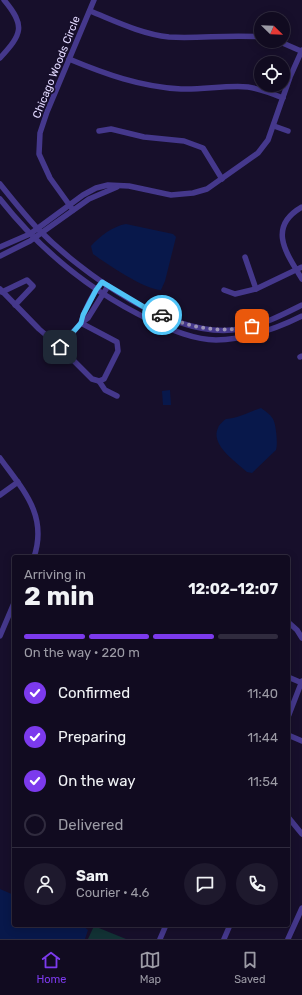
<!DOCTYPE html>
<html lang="en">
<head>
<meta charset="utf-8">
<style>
	body { margin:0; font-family:Rubik,sans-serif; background:#1e192d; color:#f1f3f6; height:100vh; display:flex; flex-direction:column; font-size:15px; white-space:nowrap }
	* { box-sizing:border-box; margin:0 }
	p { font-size:13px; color:#9c9ba5 }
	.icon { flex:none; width:22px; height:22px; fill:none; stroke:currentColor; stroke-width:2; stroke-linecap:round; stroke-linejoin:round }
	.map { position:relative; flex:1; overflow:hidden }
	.sheet { position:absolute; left:12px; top:555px; width:278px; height:372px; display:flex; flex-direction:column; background:#110b20; border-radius:4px; box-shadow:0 2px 10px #0003,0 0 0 1px #302b3e }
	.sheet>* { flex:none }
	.needle { width:26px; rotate:113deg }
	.controls { position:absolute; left:254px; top:12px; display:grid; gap:8px }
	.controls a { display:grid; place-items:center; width:36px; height:36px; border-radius:50%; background:#110b20; box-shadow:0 2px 10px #0003,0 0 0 1px #302b3e; font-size:20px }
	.pin { position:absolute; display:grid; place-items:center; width:34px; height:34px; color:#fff; margin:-17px; border-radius:8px; box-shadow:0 2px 6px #0006 }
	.courier { position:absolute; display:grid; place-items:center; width:40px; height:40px; margin:-20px; border:3px solid #4fc3f7; border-radius:50%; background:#fff; color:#222; box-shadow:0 1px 5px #0007 }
	.headline em { font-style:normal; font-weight:700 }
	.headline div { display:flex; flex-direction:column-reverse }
	.headline { display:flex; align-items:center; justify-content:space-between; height:68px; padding:0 12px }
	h1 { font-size:26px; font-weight:700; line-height:30px }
	.bar { display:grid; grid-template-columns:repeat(4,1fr); gap:6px 4px; align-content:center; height:48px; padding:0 12px }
	.bar i { height:5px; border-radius:3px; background:#302b3e }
	.bar .selected { background:#7c3aed }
	.bar p { grid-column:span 4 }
	.line { display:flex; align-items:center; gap:10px; padding:0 12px; border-top:1px solid #302b3e }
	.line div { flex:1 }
	.round { display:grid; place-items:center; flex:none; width:42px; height:42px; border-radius:21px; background:#1e192d }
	ol { padding:0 12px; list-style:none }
	li { display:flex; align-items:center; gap:12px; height:44px }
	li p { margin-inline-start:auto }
	li .icon { padding:4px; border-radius:50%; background:#7c3aed; color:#fff; stroke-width:4 }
	li:last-child { color:#9c9ba5 }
	li i { width:22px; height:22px; border:2px solid #302b3e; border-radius:50% }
	.tab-bar { display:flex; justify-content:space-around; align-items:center; height:56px; border-top:1px solid #302b3e; background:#110b20; font-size:11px; color:#9c9ba5 }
	.tab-bar a { display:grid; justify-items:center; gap:2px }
	.tab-bar .selected { color:#7c3aed }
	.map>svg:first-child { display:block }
	.green { fill:#123235 }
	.water { fill:#08184b }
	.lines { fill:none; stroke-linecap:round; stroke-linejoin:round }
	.minor { stroke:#45388c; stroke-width:5.5 }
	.done { stroke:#9b92b5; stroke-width:4; stroke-dasharray:0 7.2 }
	.route { stroke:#4fc3f7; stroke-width:5 }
	.labels { text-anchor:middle; stroke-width:3.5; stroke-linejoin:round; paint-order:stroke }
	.street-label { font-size:11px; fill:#e2d9ff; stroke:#170f2b }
</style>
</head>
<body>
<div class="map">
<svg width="302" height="939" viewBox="0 0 302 939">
	<rect width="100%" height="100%" fill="#170f2b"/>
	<polygon class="green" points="94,926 126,939 88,939"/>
	<g class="water">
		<path d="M126 224 173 234 176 237 165 281 161 290C145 290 107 264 93 254L91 246C100 236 113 226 126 224Z"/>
		<polygon points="170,390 171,405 163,405 162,391"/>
		<path d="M261 408C265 411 270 414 273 419 276 424 278 444 276 450L252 473 247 472C236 462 210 445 218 428 219 425 223 421 226 419 239 418 248 412 261 408Z"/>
		<polygon points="0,889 14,895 14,925 82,925 88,930 85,939 0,939"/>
	</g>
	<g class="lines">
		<g class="minor">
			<path d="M90 11C115 21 141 34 169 37 199 39 230 34 261 37"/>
			<polyline points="278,41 301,51"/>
			<path d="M0 58C22 34 26 26 4 0"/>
			<path d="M69 59C105 74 141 87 181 89 203 90 226 85 248 87 260 89 271 93 283 98"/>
			<polyline points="274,126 288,131"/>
			<polyline points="99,131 111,129 144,137 184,141 203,148 222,179"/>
			<path d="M0 184C12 199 24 214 37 228 81 273 174 341 240 329 263 325 282 315 302 305"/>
			<path d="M0 199C41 251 93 293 152 321 172 330 194 340 216 340 247 339 274 330 302 316"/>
			<path d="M302 207C267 227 286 253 302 279"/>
			<polyline points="73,210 50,178 39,154 40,133 47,112 94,0"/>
			<polyline points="0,247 30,234 83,195 96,188 108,185 129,186 171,195 193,193 207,189 258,153 268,140 290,77 302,50"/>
			<polyline points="0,256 30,241 89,199 117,187"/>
			<polyline points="245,257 256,289"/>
			<polyline points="0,289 39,329 60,347 92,379 99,381 104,379 118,351 117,342 81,323"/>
			<polyline points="224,290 235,294 256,289 302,267"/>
			<polyline points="2,292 27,280 33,286 15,305"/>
			<path d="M81 323C85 308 93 294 102 282"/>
			<polyline points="60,347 81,323 88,318 108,286"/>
			<polyline points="300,357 302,356"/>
			<polyline points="99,381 105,390 117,396"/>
			<path d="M0 458C23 490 48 515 34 557"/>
			<polyline points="0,495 18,482"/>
			<polyline points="288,622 297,630 302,638"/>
			<polyline points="0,636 14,603"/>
			<polyline points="288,677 302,683"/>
			<polyline points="288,717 302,681"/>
			<polyline points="288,735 302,741"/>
			<polyline points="288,817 302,834"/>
			<polyline points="160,939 166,925"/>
			<polyline points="224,939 230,925"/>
			<polyline points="288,939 302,908"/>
		</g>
	</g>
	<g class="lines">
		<path class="done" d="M162 315C191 328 222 334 252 326"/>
		<polyline class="route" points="60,347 81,323 83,315 96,290 102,282 149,310 162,315"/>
	</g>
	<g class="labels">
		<g class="street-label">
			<text transform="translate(56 67) rotate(-68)" y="4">Chicago Woods Circle</text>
		</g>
	</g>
</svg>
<div class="controls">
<a><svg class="needle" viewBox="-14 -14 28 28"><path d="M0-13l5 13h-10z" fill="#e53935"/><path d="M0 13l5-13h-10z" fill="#9c9ba5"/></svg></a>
<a><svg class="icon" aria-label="locate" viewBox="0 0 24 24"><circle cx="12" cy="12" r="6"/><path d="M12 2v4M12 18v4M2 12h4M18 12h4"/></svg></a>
</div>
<div class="pin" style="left:252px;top:326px;background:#ea580c"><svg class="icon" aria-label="bag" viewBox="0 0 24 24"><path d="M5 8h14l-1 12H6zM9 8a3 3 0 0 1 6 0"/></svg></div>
<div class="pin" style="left:60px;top:347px;background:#1f2937"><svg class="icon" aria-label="home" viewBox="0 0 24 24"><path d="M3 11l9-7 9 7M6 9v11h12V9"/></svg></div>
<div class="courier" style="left:162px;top:315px"><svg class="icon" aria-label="car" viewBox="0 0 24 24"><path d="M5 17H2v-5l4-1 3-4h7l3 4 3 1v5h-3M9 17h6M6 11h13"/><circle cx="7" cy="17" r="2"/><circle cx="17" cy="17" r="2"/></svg></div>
<section class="sheet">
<div class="headline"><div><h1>2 min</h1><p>Arriving in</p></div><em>12:02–12:07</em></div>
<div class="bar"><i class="selected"></i><i class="selected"></i><i class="selected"></i><i></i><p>On the way · 220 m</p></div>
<ol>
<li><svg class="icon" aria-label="check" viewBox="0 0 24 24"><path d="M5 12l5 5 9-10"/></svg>Confirmed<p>11:40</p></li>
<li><svg class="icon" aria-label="check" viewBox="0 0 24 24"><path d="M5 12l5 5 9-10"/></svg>Preparing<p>11:44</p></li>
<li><svg class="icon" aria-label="check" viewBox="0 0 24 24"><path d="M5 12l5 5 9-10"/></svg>On the way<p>11:54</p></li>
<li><i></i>Delivered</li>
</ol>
<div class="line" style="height:72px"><a class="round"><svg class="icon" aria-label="person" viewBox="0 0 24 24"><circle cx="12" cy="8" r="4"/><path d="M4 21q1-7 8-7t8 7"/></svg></a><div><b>Sam</b><p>Courier · 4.6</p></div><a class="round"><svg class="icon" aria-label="chat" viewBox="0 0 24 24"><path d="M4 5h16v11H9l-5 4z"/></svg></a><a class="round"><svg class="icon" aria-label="phone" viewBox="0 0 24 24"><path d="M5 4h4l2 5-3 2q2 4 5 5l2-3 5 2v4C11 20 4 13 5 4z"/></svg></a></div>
</section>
</div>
<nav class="tab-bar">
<a class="selected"><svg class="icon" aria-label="home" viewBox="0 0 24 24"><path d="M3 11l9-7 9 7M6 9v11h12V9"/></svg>Home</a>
<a><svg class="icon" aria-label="map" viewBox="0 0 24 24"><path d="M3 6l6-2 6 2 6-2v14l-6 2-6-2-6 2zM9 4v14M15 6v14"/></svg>Map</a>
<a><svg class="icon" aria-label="saved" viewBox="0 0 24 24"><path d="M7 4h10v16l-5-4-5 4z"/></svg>Saved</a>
</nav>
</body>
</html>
